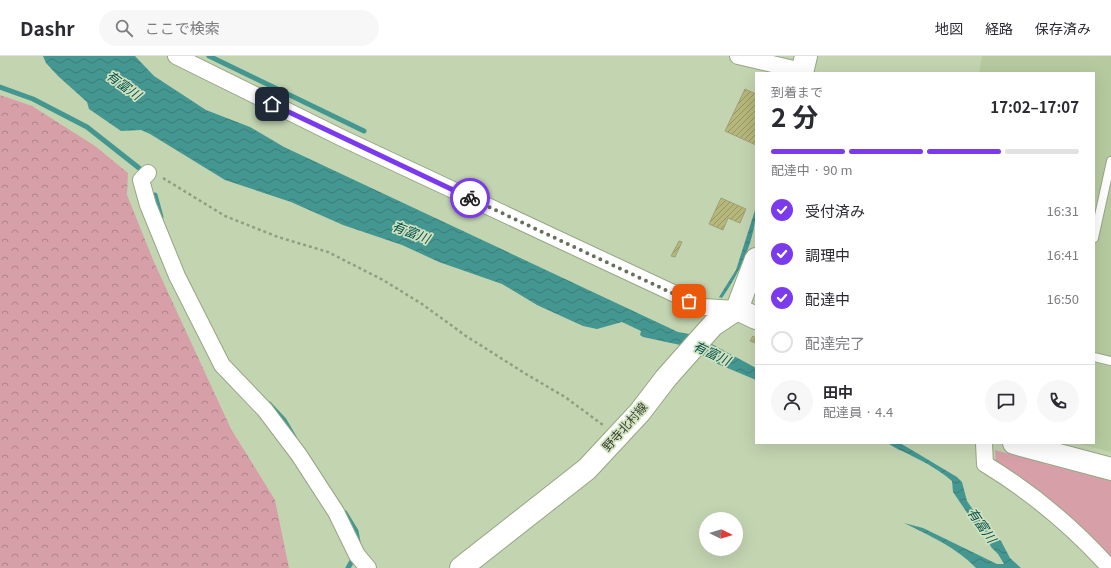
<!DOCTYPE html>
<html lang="ja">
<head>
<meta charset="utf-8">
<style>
	body { margin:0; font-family:Georgia,"Noto Sans JP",serif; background:#f7f7f7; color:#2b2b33; height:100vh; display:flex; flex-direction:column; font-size:15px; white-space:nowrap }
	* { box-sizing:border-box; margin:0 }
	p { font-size:13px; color:#7c7c81 }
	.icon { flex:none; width:22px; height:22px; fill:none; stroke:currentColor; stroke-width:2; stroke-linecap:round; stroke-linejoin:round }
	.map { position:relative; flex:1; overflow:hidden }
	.side { position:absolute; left:755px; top:16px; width:340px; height:372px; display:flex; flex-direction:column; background:#fff; border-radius:0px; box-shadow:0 4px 16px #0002 }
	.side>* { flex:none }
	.needle { width:26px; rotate:95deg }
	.fabs { position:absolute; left:699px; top:456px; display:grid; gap:8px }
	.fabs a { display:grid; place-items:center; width:44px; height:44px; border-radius:50%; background:#fff; box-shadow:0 4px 16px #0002; font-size:20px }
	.pin { position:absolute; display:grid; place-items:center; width:34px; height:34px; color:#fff; margin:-17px; border-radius:8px; box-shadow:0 2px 6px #0006 }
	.courier { position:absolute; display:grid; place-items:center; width:40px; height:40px; margin:-20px; border:3px solid #7c3aed; border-radius:50%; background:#fff; color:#222; box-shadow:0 1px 5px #0007 }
	.overview em { font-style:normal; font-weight:700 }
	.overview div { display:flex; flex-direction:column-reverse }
	.overview { display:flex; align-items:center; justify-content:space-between; height:68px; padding:0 16px }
	h1 { font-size:26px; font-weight:700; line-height:30px }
	.bar { display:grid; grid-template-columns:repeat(4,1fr); gap:6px 4px; align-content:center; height:48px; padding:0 16px }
	.bar i { height:5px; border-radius:3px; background:#e1e1e2 }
	.bar .selected { background:#7c3aed }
	.bar p { grid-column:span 4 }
	.line { display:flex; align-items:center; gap:10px; padding:0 16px; border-top:1px solid #e1e1e2 }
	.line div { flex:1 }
	.round { display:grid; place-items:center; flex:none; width:42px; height:42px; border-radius:21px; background:#f7f7f7 }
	ol { padding:0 16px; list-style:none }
	li { display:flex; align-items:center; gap:12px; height:44px }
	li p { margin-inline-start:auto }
	li .icon { padding:4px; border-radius:50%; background:#7c3aed; color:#fff; stroke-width:4 }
	li:last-child { color:#7c7c81 }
	li i { width:22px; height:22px; border:2px solid #e1e1e2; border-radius:50% }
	header { display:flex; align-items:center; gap:24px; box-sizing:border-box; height:56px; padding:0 20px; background:#fff; border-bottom:1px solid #e1e1e2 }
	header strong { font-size:19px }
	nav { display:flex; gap:22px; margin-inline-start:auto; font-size:14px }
	.search { width:280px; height:36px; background:#f7f7f7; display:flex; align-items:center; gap:10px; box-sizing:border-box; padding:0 14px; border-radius:22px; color:#7c7c81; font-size:15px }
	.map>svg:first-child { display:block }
	.built { fill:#b6caa0 }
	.green { fill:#d7a0a8 }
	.forest { fill:url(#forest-crowns) }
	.water { fill:url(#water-waves) }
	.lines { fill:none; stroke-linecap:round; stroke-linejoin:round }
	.stream { stroke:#449791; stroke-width:5 }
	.building { fill:url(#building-hatch); stroke:#9fa07b }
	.lane-casing { stroke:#96a684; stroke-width:10 }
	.street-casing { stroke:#96a684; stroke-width:18 }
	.secondary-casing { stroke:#96a684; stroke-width:24 }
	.path { stroke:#909e82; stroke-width:2.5; stroke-dasharray:3 3; stroke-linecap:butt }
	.lane { stroke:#fff; stroke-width:8 }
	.street { stroke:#fff; stroke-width:16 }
	.secondary { stroke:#fff; stroke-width:22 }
	.done { stroke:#66715b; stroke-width:4; stroke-dasharray:0 7.2 }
	.route { stroke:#7c3aed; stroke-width:5 }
	.labels { text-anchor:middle; stroke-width:3.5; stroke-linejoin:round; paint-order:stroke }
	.street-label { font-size:12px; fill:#343b2d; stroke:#d0e1be }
	.water-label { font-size:13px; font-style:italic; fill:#05524e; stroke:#d0e1be }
</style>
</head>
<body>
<header>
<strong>Dashr</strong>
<div class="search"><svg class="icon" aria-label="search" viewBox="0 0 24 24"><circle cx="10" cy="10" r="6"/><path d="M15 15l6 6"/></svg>ここで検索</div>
<nav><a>地図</a><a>経路</a><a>保存済み</a></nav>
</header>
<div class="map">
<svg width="1111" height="512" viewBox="0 0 1111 512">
	<defs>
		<pattern id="forest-crowns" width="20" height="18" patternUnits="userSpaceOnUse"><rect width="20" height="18" fill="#d7a0a8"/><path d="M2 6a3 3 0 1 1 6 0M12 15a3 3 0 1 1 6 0" fill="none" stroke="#af8489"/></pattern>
		<pattern id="water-waves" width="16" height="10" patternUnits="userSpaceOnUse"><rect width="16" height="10" fill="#449791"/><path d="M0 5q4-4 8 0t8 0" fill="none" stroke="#3a7c77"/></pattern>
		<pattern id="building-hatch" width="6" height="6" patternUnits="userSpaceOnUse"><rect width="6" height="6" fill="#b6b77a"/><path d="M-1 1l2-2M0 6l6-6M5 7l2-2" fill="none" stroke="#959664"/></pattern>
	</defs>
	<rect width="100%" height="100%" fill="#c3d4b1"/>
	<polygon class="built" points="982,0 1111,0 1111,396 1075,387 1094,387 1094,17 979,17"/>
	<polygon class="green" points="995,394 1111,425 1111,505 996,408"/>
	<polygon class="forest" points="0,39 32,50 95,90 128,117 127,139 154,206 231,373 275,444 289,512 0,512"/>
	<g class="water">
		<polygon points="43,0 135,0 154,20 206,54 250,71 284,91 333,114 678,276 695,279 756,312 756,324 718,308 685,290 643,281 640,279 641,275 622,266 597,273 583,270 537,249 502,228 439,206 402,189 343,169 291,146 225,124 150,78 141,74 121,75 89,53 87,46 58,20 46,7"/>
		<path d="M756 151C756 183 740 216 722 242L719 241 736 214Z"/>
		<path d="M888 387H900L957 421 962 426 967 445 982 467 1001 485 1010 502 1021 512H976C956 491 930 480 904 467L923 472 997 508H1004L998 498 991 491 985 477 974 467 953 436 952 425C940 415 927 407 912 400 904 395 895 393 888 387Z"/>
	</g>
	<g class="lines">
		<g class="stream">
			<polyline points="209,0 364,75"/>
			<polyline points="0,31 33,43 87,71 139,112"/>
			<polyline points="155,139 161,161"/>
			<polyline points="269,348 284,364 294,381"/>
			<polyline points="345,457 356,475 358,486"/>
			<polyline points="348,512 352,505"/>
		</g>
	</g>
	<g class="building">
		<polygon points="745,33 756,38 756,89 725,75"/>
		<polygon points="721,142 746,153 740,167 728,162 723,174 709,168"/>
		<polygon points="679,185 682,186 675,201 671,200"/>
		<polygon points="753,280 756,282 755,287 750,285"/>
	</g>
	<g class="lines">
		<defs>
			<g id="lane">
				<polyline points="1094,182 1111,105"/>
				<polyline points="1094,301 1111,305"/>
			</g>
			<g id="street">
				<polyline points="176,0 342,82 703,251 737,253"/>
				<polyline points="738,0 802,15"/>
				<polyline points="148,117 141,124 148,149 177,220 222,309 265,354 299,399 336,456 357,499 368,512"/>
				<path d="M984 387 985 408C1031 436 1074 472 1110 512"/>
			</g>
			<g id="secondary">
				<polyline points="802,17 806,0"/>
				<polyline points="737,253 756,262"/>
				<polyline points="1014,387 1111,413"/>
				<polyline points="461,512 587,413 640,356 666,322 713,269 737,253 756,203"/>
			</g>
		</defs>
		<use href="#lane" class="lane-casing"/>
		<use href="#street" class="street-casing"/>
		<use href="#secondary" class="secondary-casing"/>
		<polyline class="path" points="163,122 225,160 278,181 328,196 383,224 422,248 466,280 526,318 565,341 603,369"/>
		<use href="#lane" class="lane"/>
		<use href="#street" class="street"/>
		<use href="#secondary" class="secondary"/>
	</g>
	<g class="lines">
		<polyline class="done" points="470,142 689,245"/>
		<polyline class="route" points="272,48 470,142"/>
	</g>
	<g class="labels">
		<g class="street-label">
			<text transform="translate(625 371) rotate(-48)" y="4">野寺北村線</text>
		</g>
		<g class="water-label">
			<text transform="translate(124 29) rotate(36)" y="5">有富川</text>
			<text transform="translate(411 176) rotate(21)" y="5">有富川</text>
			<text transform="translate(712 297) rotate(25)" y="5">有富川</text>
			<text transform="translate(982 469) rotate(55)" y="5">有富川</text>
		</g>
	</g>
</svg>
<div class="fabs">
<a><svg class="needle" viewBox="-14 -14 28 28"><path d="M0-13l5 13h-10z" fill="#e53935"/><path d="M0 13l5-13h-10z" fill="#7c7c81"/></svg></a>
</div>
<div class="pin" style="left:689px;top:245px;background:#ea580c"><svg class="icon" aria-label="bag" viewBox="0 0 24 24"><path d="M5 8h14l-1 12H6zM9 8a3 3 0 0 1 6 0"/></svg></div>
<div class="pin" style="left:272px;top:48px;background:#1f2937"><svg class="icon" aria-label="home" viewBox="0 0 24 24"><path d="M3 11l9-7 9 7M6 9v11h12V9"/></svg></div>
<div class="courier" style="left:470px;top:142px"><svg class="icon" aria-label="bike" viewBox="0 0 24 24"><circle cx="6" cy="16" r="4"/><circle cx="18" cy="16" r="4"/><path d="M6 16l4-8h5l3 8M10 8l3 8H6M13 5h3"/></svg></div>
<section class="side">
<div class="overview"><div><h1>2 分</h1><p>到着まで</p></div><em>17:02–17:07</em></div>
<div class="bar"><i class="selected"></i><i class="selected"></i><i class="selected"></i><i></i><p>配達中 · 90 m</p></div>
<ol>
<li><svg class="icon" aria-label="check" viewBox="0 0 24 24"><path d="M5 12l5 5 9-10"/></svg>受付済み<p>16:31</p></li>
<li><svg class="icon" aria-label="check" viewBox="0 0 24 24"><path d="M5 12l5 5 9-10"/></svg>調理中<p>16:41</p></li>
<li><svg class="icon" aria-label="check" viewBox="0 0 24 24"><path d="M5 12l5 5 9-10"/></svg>配達中<p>16:50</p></li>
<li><i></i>配達完了</li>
</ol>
<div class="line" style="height:72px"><a class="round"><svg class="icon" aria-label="person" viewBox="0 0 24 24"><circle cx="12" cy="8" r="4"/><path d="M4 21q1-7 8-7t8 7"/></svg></a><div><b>田中</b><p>配達員 · 4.4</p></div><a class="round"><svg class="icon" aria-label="chat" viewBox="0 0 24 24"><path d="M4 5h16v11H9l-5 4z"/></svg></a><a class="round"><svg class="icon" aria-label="phone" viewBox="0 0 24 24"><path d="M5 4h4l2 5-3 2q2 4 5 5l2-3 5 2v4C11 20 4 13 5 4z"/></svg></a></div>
</section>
</div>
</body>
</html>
